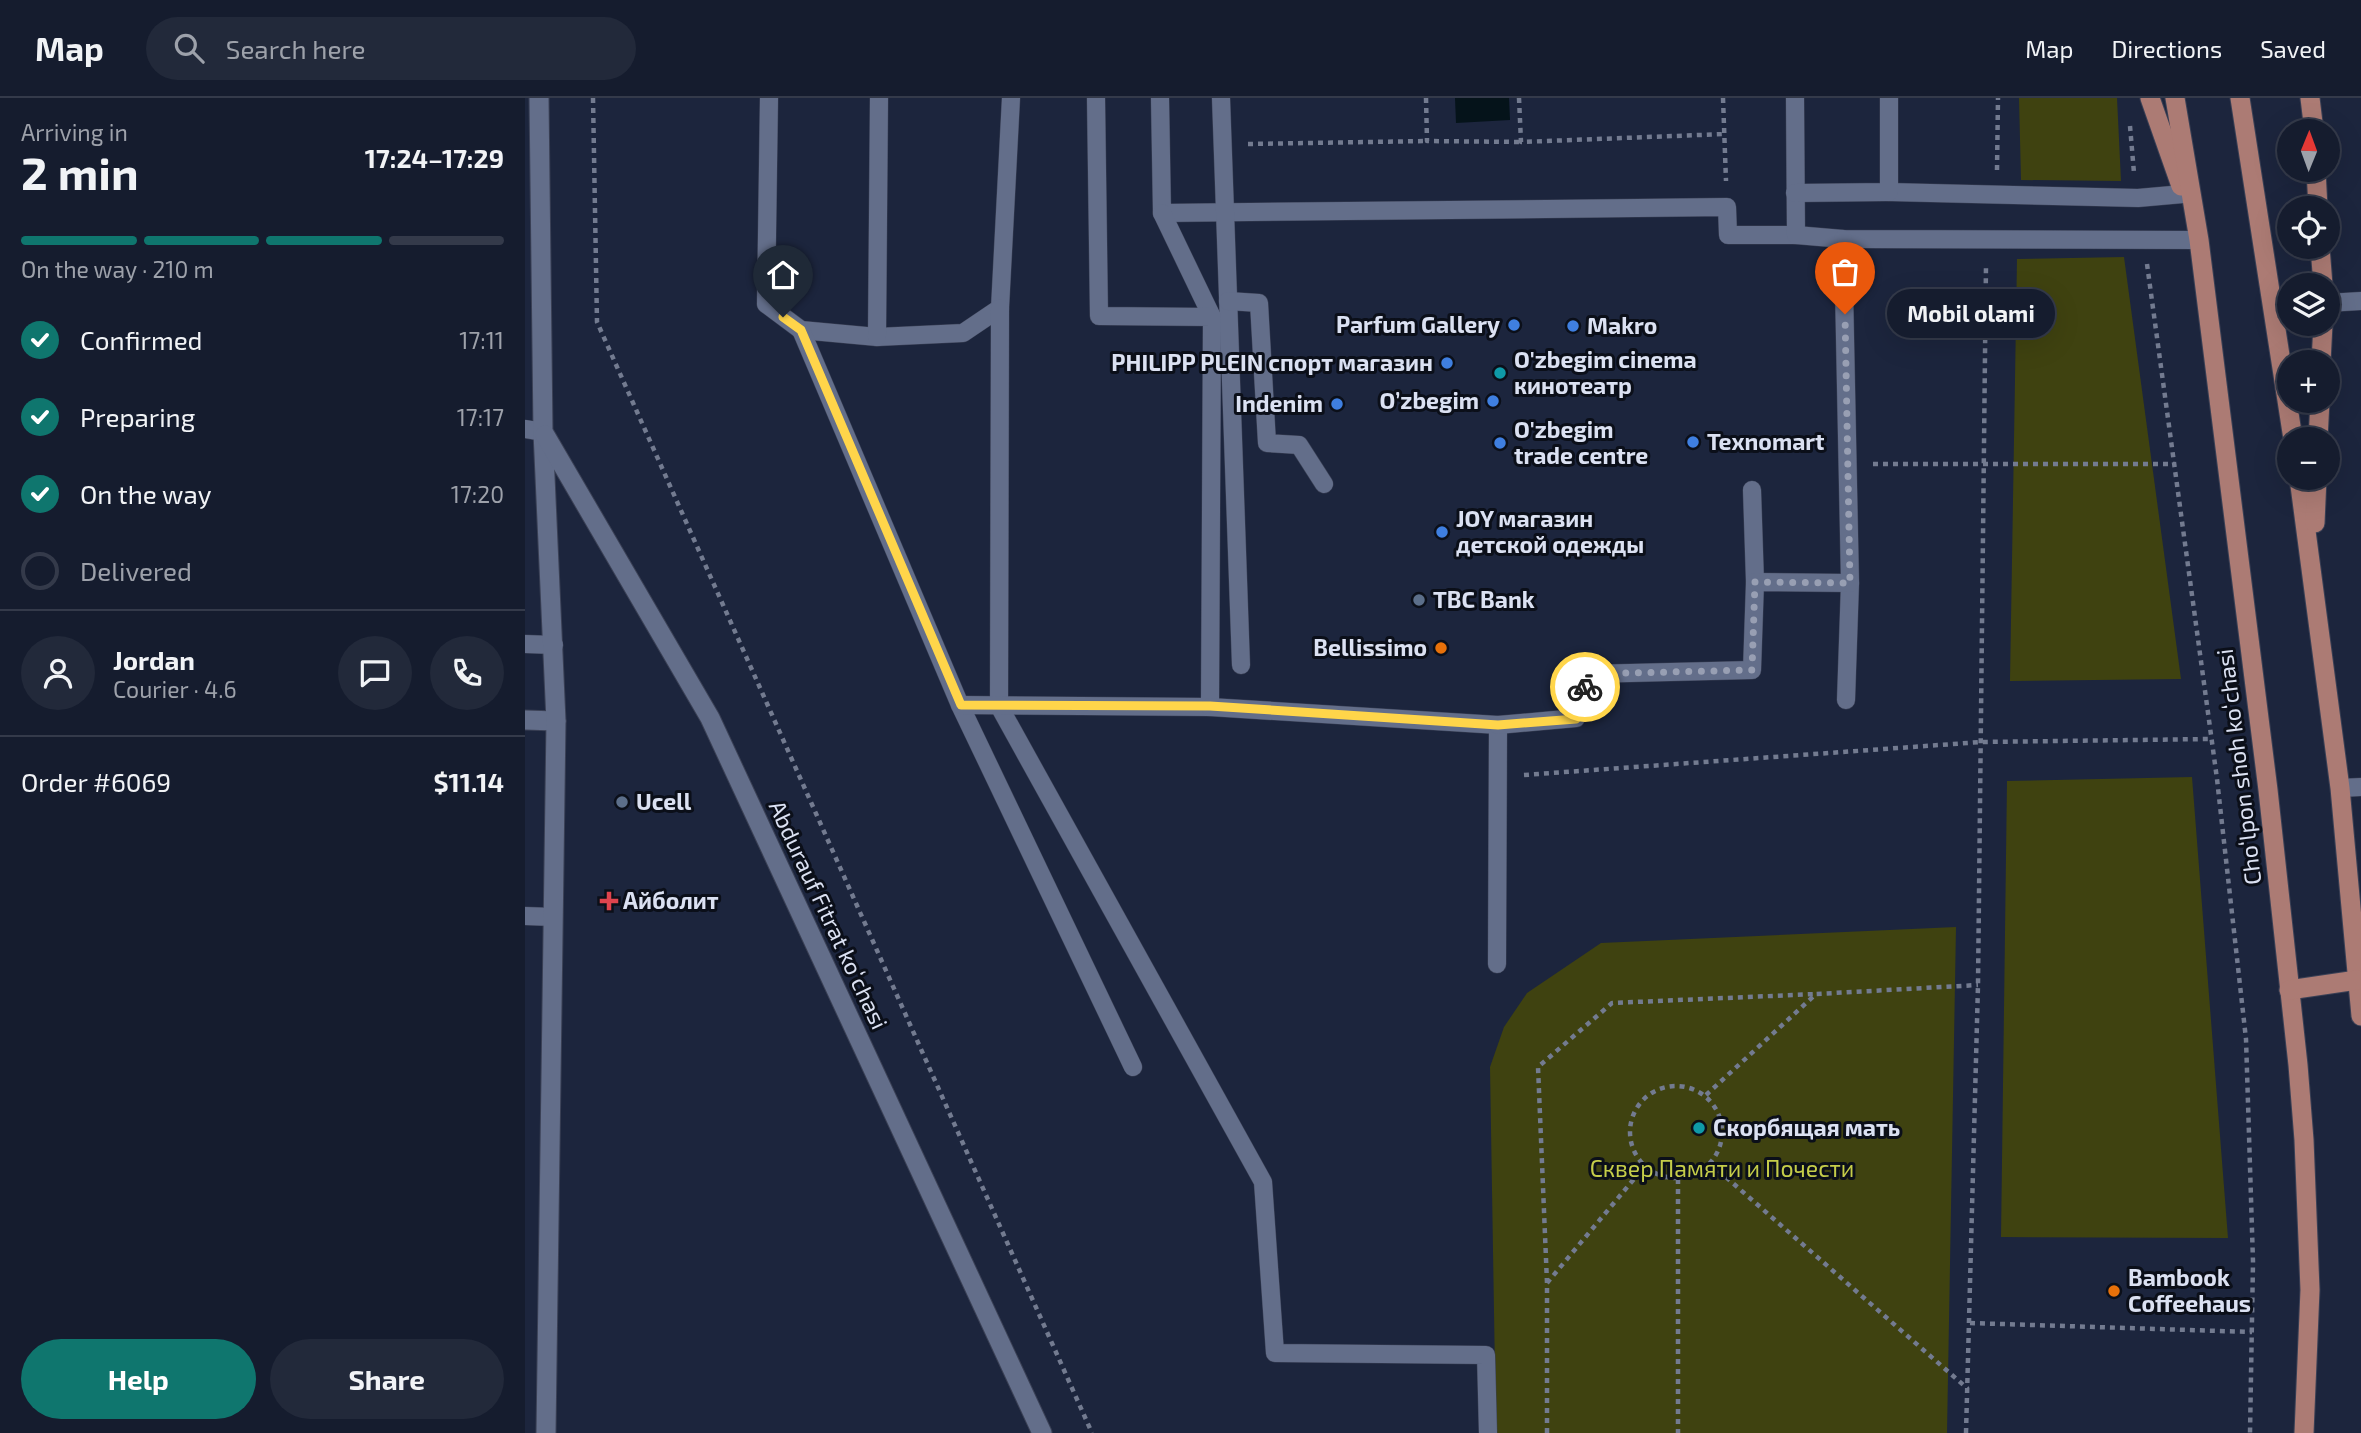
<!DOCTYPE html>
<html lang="en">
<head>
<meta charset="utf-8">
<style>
	body { margin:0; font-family:"Exo 2",sans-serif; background:#22293a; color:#f1f3f6; height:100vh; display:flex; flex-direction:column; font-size:26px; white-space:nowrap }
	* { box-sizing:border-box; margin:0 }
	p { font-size:23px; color:#9da1aa }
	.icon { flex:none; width:38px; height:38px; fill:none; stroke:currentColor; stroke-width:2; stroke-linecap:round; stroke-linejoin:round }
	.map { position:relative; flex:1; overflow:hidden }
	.drawer { display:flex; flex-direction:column; background:#151c2e; width:525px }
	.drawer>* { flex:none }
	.needle { width:46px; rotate:1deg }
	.tools { position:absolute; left:1752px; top:21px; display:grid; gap:14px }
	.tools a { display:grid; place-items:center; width:63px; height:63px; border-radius:50%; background:#151c2e; box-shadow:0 7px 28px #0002,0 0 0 2px #343a4a; font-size:35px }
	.pin { position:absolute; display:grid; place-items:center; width:60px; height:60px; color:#fff; margin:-72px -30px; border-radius:50% 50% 50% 0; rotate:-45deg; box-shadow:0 0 7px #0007 }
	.pin .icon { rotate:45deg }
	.courier { position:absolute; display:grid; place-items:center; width:70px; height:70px; margin:-35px; border:5px solid #ffd54a; border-radius:50%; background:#fff; color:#222; box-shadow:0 2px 9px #0007 }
	.bubble { position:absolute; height:49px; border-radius:24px; background:#151c2e; box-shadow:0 7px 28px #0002,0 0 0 2px #343a4a; font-size:23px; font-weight:700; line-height:49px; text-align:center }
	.summary em { font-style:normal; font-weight:700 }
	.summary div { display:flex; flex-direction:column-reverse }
	.summary { display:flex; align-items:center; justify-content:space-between; height:119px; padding:0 21px }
	h1 { font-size:46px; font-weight:700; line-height:52px }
	.bar { display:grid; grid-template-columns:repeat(4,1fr); gap:10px 7px; align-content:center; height:84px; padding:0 21px }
	.bar i { height:9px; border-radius:5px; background:#343a4a }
	.bar .on { background:#0f766e }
	.bar p { grid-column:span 4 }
	.line { display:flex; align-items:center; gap:18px; padding:0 21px; border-top:2px solid #343a4a }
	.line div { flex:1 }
	.round { display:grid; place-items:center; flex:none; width:74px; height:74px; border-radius:37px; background:#22293a }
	ol { padding:0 21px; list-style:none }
	li { display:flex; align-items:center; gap:21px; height:77px }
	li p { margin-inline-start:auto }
	li .icon { padding:7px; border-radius:50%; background:#0f766e; color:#fff; stroke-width:4 }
	li:last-child { color:#9da1aa }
	li i { width:38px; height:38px; border:4px solid #343a4a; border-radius:50% }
	.cta { display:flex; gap:14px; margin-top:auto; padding:14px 21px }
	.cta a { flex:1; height:80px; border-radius:42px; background:#0f766e; color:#fff; font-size:28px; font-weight:700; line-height:80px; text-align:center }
	.cta a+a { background:#22293a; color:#f1f3f6 }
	header { display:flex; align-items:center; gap:42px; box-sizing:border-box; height:98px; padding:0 35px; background:#151c2e; border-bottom:2px solid #343a4a }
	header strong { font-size:33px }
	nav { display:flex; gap:38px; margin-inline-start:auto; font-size:24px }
	.search { width:490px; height:63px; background:#22293a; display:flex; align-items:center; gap:18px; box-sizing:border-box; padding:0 24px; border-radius:38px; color:#9da1aa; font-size:26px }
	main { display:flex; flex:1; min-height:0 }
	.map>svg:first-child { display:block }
	.green { fill:#3f4210 }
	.water { fill:#05131a }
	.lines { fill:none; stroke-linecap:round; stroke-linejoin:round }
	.service-casing { stroke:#3a4055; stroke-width:19 }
	.minor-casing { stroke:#3a4055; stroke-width:21 }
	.secondary-casing { stroke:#3a4055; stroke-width:21 }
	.primary-casing { stroke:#3a4055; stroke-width:21 }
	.path { stroke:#737b90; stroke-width:4.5; stroke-dasharray:5 5; stroke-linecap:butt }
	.service { stroke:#636e8a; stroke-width:18 }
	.minor { stroke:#636e8a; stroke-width:19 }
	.secondary { stroke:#636e8a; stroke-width:19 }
	.primary { stroke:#ac7b74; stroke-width:19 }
	.done { stroke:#989fb3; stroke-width:7; stroke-dasharray:0 12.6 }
	.route { stroke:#ffd54a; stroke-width:9 }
	.shop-dot { fill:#3f7fe0; stroke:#0b0f19; stroke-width:2.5 }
	.culture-dot { fill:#0f9aa8; stroke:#0b0f19; stroke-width:2.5 }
	.service-dot { fill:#5c6f8a; stroke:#0b0f19; stroke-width:2.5 }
	.food-dot { fill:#e8710a; stroke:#0b0f19; stroke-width:2.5 }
	.health-dot { fill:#e0444e; stroke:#0b0f19; stroke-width:2.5 }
	.labels { text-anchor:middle; stroke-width:6; stroke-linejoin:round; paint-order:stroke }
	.poi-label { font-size:23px; font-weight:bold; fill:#dbe1f2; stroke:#0b0f19; text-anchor:start }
	.street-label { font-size:23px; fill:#dbe1f2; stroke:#0b0f19 }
	.park-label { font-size:23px; fill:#c5cd49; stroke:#0b0f19 }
</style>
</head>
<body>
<header>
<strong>Map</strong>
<div class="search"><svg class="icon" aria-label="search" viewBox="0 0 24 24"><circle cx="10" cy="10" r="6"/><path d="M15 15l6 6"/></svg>Search here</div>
<nav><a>Map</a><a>Directions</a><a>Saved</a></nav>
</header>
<main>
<section class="drawer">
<div class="summary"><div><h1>2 min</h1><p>Arriving in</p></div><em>17:24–17:29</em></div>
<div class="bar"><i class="on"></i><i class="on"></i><i class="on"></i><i></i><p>On the way · 210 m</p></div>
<ol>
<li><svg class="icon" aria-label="check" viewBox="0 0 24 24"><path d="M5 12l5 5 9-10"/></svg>Confirmed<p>17:11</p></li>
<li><svg class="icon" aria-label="check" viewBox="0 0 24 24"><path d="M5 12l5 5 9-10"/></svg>Preparing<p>17:17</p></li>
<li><svg class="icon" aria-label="check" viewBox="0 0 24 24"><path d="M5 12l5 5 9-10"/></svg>On the way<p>17:20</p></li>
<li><i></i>Delivered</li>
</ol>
<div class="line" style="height:126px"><a class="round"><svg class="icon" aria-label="person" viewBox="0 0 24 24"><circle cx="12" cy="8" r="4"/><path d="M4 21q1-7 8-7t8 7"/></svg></a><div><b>Jordan</b><p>Courier · 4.6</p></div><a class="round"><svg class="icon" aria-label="chat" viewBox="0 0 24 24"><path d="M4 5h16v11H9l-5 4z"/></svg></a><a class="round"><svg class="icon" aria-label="phone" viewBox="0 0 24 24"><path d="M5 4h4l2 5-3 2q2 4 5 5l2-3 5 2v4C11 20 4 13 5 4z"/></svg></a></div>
<div class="line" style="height:91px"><div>Order #6069</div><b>$11.14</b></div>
<div class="cta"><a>Help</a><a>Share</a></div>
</section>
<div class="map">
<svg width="1836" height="1335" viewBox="0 0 1836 1335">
	<rect width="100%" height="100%" fill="#1c253d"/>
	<g class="green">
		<polygon points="1494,0 1592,0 1596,83 1496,82"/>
		<polygon points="1599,159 1656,581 1485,583 1492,161"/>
		<polygon points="1667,679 1703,1140 1476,1139 1482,683"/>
		<polygon points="1431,829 1422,1335 971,1335 965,969 979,929 1002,895 1076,845"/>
	</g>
	<polygon class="water" points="930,0 984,0 985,22 931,25"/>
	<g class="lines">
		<defs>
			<g id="service">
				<polyline points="244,0 241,206 276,232 352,239 438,235 475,210 486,0"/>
				<polyline points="635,0 637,115 1202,109 1203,137 1271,137"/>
				<polyline points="696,0 716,567"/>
				<polyline points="1270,0 1271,137 1318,141 1674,142"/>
				<polyline points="1364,94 1613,100 1658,96"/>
				<polyline points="1270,95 1364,94 1364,0"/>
				<polyline points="637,115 687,219"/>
				<polyline points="1318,141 1325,485 1321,602"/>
				<polyline points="703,203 734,205 742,345 774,347 799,386"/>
				<polyline points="1802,205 1836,203"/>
				<polyline points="475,210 474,608 738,1084 750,1255 961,1257 963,1335"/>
				<polyline points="276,232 435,607 608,969"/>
				<polyline points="352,239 354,0"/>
				<polyline points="0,331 18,334"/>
				<polyline points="1227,392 1230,484"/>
				<polyline points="0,546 29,547"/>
				<polyline points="435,607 685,609 687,219 574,218 571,0"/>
				<polyline points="685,609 973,627 972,866"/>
				<polyline points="973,627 1051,620 1064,576 1227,572 1230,484 1325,485"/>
				<polyline points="1815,690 1836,689"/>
				<polyline points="0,818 28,819"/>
			</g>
			<polyline id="minor" points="0,622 31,623"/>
			<g id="secondary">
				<polyline points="14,0 18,334 31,623 21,1335"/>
				<polyline points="20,337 185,620 517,1335"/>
			</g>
			<g id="primary">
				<polyline points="1625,0 1656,88"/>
				<polyline points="1650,0 1674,142 1743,692 1773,967 1779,1042 1785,1192 1779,1335"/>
				<polyline points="1715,0 1768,341"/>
				<polyline points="1785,0 1789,33"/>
				<polyline points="1791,72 1793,110"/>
				<polyline points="1795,149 1798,187"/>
				<polyline points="1796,264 1798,226"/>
				<polyline points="1793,341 1795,303"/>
				<polyline points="1774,380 1815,690 1836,918"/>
				<polyline points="1790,425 1792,380"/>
				<polyline points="1764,892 1832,882"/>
			</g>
		</defs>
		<use href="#service" class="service-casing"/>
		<use href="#minor" class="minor-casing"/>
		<use href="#secondary" class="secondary-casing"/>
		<use href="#primary" class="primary-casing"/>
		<g class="path">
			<polyline points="68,0 72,224 567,1335"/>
			<polyline points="901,0 902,43 996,44"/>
			<polyline points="994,0 996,44 1200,36"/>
			<polyline points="1198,0 1201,83"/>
			<polyline points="1605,28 1609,75"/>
			<polyline points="723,46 902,43"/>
			<polyline points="1472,72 1473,0"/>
			<polyline points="1622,166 1692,681 1721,941 1728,1164 1725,1335"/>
			<polyline points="1348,366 1650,366"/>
			<polyline points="999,677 1456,644 1686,641"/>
			<circle cx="1151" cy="1034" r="46"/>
			<polyline points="1181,997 1291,896 1453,887"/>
			<polyline points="1186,1066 1443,1291"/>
			<polyline points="1153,1081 1153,1335"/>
			<polyline points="1022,1185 1119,1069"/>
			<polyline points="1445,1225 1727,1234"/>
			<polyline points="1022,1335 1022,1185 1013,969 1087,905 1291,896"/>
			<polyline points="1441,1335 1453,887 1461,167"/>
		</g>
		<use href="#service" class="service"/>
		<use href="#minor" class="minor"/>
		<use href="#secondary" class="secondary"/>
		<use href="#primary" class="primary"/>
	</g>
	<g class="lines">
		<polyline class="done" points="1060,589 1064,576 1227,572 1230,484 1325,485 1320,216"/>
		<polyline class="route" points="258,219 276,232 436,607 685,608 973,627 1051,621 1060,589"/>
	</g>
	<g class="shop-dot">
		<circle cx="989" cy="227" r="7"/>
		<circle cx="1048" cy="228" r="7"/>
		<circle cx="922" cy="265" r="7"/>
		<circle cx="968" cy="303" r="7"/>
		<circle cx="812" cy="306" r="7"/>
		<circle cx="1168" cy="344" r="7"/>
		<circle cx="975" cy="345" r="7"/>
		<circle cx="917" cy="434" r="7"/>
	</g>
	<g class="culture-dot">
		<circle cx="975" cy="275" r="7"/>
		<circle cx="1174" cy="1030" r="7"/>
	</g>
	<g class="service-dot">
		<circle cx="894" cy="502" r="7"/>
		<circle cx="97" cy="704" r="7"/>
	</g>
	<g class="food-dot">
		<circle cx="916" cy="550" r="7"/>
		<circle cx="1589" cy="1193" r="7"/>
	</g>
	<path class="health-dot" d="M80.5 792.5h7v7h7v7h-7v7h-7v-7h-7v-7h7z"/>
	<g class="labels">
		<g class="poi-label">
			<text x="975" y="235" text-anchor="end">Parfum Gallery</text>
			<text x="1062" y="236">Makro</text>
			<text x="989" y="270">O'zbegim cinema<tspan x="989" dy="26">кинотеатр</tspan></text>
			<text x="908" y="273" text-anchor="end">PHILIPP PLEIN спорт магазин</text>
			<text x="954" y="311" text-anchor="end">O’zbegim</text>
			<text x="798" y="314" text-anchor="end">Indenim</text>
			<text x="989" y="340">O'zbegim<tspan x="989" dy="26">trade centre</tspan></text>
			<text x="1182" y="352">Texnomart</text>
			<text x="931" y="429">JOY магазин<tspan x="931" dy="26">детской одежды</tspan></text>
			<text x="908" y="510">TBC Bank</text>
			<text x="902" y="558" text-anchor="end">Bellissimo</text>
			<text x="111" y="712">Ucell</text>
			<text x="98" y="811">Айболит</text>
			<text x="1188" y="1038">Скорбящая мать</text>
			<text x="1603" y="1188">Bambook<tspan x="1603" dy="26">Coffeehaus</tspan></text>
		</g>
		<g class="street-label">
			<text transform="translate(1714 669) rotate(-97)" y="8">Choʻlpon shoh koʻchasi</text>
			<text transform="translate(303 817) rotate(65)" y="8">Abdurauf Fitrat koʻchasi</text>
		</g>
		<g class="park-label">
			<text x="1197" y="1079">Сквер Памяти и Почести</text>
		</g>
	</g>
</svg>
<div class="tools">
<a><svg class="needle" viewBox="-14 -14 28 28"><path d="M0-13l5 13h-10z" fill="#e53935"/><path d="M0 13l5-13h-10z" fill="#9da1aa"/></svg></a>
<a><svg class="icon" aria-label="locate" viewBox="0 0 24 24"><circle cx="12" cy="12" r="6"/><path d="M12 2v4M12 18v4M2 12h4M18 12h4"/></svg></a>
<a><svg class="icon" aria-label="layers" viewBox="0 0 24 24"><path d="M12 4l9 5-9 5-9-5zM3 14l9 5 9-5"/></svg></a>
<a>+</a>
<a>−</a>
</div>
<div class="pin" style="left:1320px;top:216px;background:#ea580c"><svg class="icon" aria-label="bag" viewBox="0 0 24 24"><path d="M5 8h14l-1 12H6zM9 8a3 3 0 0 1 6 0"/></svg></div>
<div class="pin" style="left:258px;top:219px;background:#1f2937"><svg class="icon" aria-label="home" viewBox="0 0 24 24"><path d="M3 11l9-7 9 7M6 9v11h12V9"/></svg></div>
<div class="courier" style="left:1060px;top:589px"><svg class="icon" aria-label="bike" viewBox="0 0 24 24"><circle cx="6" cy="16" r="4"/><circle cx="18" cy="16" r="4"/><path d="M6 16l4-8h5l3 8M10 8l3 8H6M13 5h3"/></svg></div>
<div class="bubble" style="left:1362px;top:191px;width:168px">Mobil olami</div>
</div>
</main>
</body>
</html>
